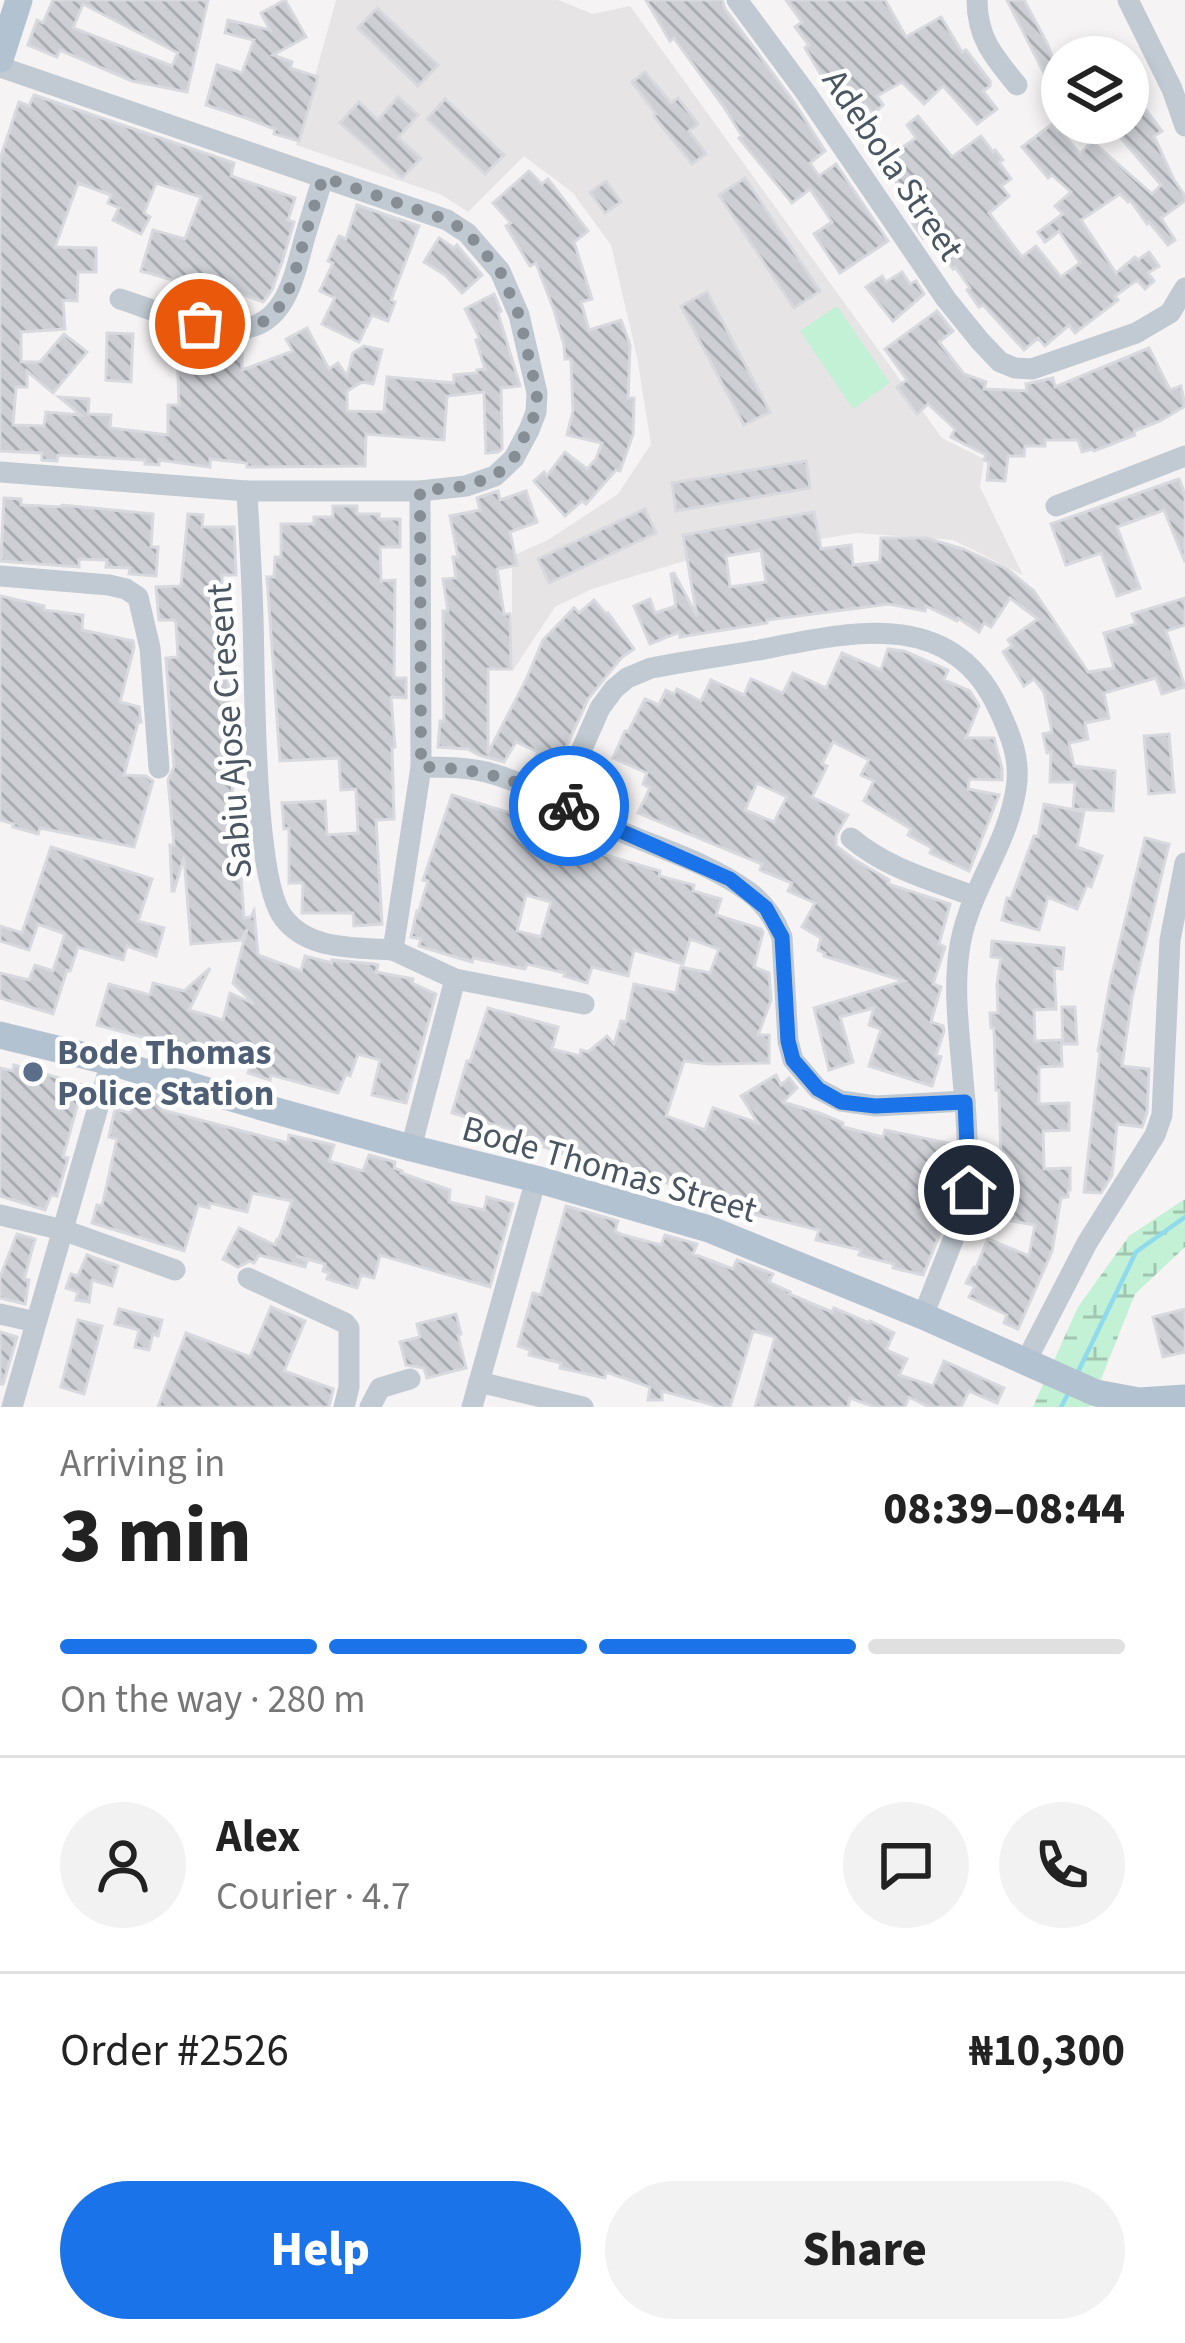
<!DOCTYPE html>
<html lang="en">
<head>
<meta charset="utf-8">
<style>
	body { margin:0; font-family:"Source Sans 3",sans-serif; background:#f2f2f2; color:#222; height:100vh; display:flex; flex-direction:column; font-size:45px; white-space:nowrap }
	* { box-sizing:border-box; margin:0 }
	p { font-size:39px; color:#767676 }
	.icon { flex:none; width:66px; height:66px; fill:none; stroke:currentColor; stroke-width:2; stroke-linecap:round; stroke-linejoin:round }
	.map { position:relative; height:1407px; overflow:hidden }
	.sheet { display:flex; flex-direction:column; background:#fff; flex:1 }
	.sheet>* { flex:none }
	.buttons { position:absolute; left:1041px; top:36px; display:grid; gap:24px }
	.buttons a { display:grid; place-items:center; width:108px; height:108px; border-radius:50%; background:#fff; box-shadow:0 6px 18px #0003; font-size:60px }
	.pin { position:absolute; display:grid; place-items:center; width:102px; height:102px; color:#fff; margin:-51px; border:6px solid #fff; border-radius:50%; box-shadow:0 3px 12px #0007 }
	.courier { position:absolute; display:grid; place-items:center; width:120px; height:120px; margin:-60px; border:9px solid #1a73e8; border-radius:50%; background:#fff; color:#222; box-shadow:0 3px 15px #0007 }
	.overview em { font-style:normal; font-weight:800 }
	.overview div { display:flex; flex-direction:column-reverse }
	.overview { display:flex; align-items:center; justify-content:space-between; height:204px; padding:0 60px }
	h1 { font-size:78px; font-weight:800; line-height:90px }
	.bar { display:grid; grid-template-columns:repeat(4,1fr); gap:18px 12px; align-content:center; height:144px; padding:0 60px }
	.bar i { height:15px; border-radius:9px; background:#e0e0e0 }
	.bar .on { background:#1a73e8 }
	.bar p { grid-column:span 4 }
	.line { display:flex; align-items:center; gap:30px; padding:0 60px; border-top:3px solid #e0e0e0 }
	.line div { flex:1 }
	.round { display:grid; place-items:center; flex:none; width:126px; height:126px; border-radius:63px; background:#f2f2f2 }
	.primary-button { display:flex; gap:24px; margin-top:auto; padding:24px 60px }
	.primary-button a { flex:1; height:138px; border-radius:72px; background:#1a73e8; color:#fff; font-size:48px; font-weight:800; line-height:138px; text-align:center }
	.primary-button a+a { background:#f2f2f2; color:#222 }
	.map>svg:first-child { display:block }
	.education { fill:#e6e4e5 }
	.green { fill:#c3f1d5 }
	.wetland { fill:url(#wetland-marsh) }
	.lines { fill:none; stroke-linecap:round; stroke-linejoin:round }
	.stream { stroke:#90daee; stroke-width:4.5 }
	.building { fill:url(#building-back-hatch); stroke:#d7d9de; stroke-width:3; fill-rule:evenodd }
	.minor { stroke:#c1cad2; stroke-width:21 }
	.major { stroke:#b3c2d1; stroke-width:27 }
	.done { stroke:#868d94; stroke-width:12; stroke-dasharray:0 21.6 }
	.route { stroke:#1a73e8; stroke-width:15 }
	.service-dot { fill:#5c6f8a; stroke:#fff; stroke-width:4.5 }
	.labels { text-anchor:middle; stroke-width:9; stroke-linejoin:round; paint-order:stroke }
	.street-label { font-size:36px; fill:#4a5661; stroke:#fff }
	.service-label { font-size:36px; font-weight:bold; fill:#4e5e75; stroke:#fff; text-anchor:start }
</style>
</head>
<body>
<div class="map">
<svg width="1185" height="1407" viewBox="0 0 1185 1407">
	<defs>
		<pattern id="wetland-marsh" width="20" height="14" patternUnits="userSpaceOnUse" patternTransform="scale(3)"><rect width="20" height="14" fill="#c3f1d5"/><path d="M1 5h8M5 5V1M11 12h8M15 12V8" fill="none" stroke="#a0c6b0"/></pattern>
		<pattern id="building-back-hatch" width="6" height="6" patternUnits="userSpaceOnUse" patternTransform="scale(3)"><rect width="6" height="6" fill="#cdcfd5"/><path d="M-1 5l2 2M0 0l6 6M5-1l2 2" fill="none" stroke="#a8abb0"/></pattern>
	</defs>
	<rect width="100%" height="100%" fill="#f5f3f3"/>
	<polygon class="education" points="336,0 558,0 593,14 630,6 942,438 984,459 980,487 1023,575 953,540 857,533 681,562 592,589 555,607 512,672 512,556 548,540 618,494 651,444 637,357 611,245 573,193 524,156 468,212 442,195 296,145"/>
	<polygon class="green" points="837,306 890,383 853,409 800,331"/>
	<polygon class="wetland" points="1185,1199 1185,1247 1135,1294 1090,1407 1033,1407 1078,1307 1129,1236"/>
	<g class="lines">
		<g class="stream">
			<polyline points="1076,1376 1136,1252 1185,1217"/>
			<polyline points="1061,1407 1069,1392"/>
		</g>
	</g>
	<g class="building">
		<path d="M53 0H208L187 92 132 81 60 50 57 57 28 45 37 20 43 23ZM83 4 178 53 172 66 73 28Z"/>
		<polygon points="285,0 306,37 273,55 292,62 290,68 318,77 299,141 274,134 275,129 246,118 206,105 217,65 242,73 254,40 225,33 228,20 270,30 261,13"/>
		<polygon points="646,0 722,0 725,9 794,102 825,151 810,163 819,176 836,164 888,241 840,273 814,234 832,222 810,189 792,203 739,138 742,136 724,107 674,38 670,41"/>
		<polygon points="786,0 885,0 906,37 941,17 962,52 966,50 990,81 990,86 983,91 997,109 977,124 943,86 924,104 902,82 877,96 883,105 873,114 865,104 859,108 847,91 840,95 820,73 805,48 809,45 795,27 802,22"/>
		<polygon points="1007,0 1024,0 1047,43 1058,72 1046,77"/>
		<polygon points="377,8 438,65 418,86 358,28"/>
		<polygon points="645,72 671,103 678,98 698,124 689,131 706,154 692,164 654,116 656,114 632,82"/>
		<polygon points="1128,86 1162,131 1154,136 1174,180 1185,196 1185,201 1161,218 1175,240 1168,245 1149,222 1147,224 1130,200 1128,202 1120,194 1081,220 1116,273 1135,257 1138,260 1149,252 1159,266 1148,273 1154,281 1145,289 1137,280 1115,296 1118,300 1075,333 1069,325 1045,346 1038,338 1024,350 983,305 979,307 967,290 970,288 955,267 953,269 928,234 923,238 913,224 923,217 881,162 916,138 907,125 918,116 952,157 981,136 993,152 995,150 1003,160 999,162 1011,179 1001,186 1009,196 989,213 1022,257 1036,246 1061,277 1080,263 1059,231 1045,242 1038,232 1063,214 1055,206 1071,192 1052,175 1048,178 1022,147 1052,124 1058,131 1060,130 1080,154 1092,141 1152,194 1161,185 1108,123 1128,123"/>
		<polygon points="34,95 234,163 231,176 295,198 288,220 294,222 283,259 272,290 263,302 203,279 198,295 174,287 176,281 141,271 153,230 185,239 201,197 156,183 144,213 150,217 141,234 113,220 119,208 108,203 111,195 78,183 55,247 96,248 96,272 78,272 77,301 63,300 65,329 21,332 21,362 40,362 64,334 87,352 53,393 27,371 27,387 16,387 13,425 44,426 46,412 81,415 59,397 89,399 88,414 111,415 110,428 168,435 168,405 179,405 177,346 202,345 202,354 242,352 242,370 293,351 286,339 307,328 329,369 338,363 347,376 353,353 364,346 382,350 373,384 362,382 347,391 347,411 384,412 387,377 454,383 454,375 477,373 477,370 485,369 476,340 480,339 465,309 494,294 501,311 498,313 520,386 501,388 502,449 498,452 486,453 484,392 447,396 444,440 366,434 365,466 247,467 247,463 210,459 210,467 159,460 159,465 145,464 145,460 58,455 57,461 42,460 42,453 0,451 0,159 19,102 29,106"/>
		<polygon points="398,97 418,115 398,138 421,158 402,178 340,123 359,102 378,120"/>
		<polygon points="445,99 504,155 485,174 427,119"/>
		<polygon points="529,171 542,184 548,179 588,231 574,242 592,299 581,302 589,330 621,320 630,345 628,398 634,398 633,434 620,471 616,470 586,504 582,501 565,516 534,481 544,472 547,476 565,452 587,469 596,459 602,443 567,435 573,411 571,359 565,359 564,345 554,310 536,263 530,266 506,226 511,223 493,203"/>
		<polygon points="745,178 820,291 794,308 719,195"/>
		<polygon points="606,181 621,202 605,213 590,192"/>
		<polygon points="357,205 419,226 391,300 395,302 388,321 372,315 359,342 322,324 335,298 320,291 333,263 328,261 339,236 346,239"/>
		<polygon points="439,238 454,248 457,245 482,275 462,293 445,275 424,262"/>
		<polygon points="902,272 910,284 916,281 924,294 893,321 866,287 882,276 886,282"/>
		<polygon points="707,292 770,412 744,425 681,306"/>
		<polygon points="937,311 953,331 939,342 964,374 986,382 984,389 1027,391 1026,384 1053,378 1055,387 1149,348 1170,390 1181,386 1185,406 1160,421 1134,431 1135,435 1094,451 1092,449 1082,452 1078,440 1045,440 1045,446 1025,446 1024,456 1008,456 1005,481 987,480 989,462 984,460 986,455 951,437 955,429 928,404 917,414 897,387 907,380 885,349"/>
		<polygon points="107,333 133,334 131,382 106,380"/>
		<polygon points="806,461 810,488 676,511 672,483"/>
		<polygon points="1179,479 1185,494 1185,562 1164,510 1117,527 1140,588 1117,596 1101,553 1066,565 1051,524"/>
		<polygon points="498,491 500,500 526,491 537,522 510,532 517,565 497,569 504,614 510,614 511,669 488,669 488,753 525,682 543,640 574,608 579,613 594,600 606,614 608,613 634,649 621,658 588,699 559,763 550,759 548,764 535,758 538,752 516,742 504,762 479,755 468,749 438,747 440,721 444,721 443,611 448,611 443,579 456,578 453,557 458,557 450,516 480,510 477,498"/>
		<polygon points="4,498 21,499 21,505 61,507 62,505 153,514 151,547 158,547 156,576 129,574 130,568 106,567 107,560 79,559 79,567 1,561"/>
		<polygon points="333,506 357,506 357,514 379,514 379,519 400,519 400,547 380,547 381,581 395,580 394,678 406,678 406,698 391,697 395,747 392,748 394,819 376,820 382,924 354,926 353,913 302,913 303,883 289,883 289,828 284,829 282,803 325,801 327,835 358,833 356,789 341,790 339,758 280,761 267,577 274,577 275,557 281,557 281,524 314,524 314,517 333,517"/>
		<polygon points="645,509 656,533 549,583 538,559"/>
		<path d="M814 512 821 549 851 545 853 565 880 562 881 538H926L963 549 1007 569 1034 591 1088 672 1114 668 1104 633 1136 624 1132 614 1185 598V625L1166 631 1185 687 1162 694 1156 678 1104 693 1109 718 1085 723 1088 739 1069 743 1074 766 1115 771 1113 811 1073 809 1075 782H1050L1051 752 1047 753 1043 734 1052 732 1044 692 1034 679 1024 686 1003 652 1012 646 1008 640 1038 619 1010 598 991 627 984 623 979 632 958 618 957 621 926 606 925 611 889 604 767 620V623L698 634 680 637 679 632 650 644 634 606 650 599 655 613 676 606 671 574 674 573 697 616 683 535ZM761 550 766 582 730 587 726 556Z"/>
		<polygon points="188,514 203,515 202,527 234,527 236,575 222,575 222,623 218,623 219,648 227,648 230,728 234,755 231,755 233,801 238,801 240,832 233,832 235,877 241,876 244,918 251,917 254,911 258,955 301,971 305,956 332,963 332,960 374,964 378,965 376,972 413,979 412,983 436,994 406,1103 372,1095 380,1060 358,1054 350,1076 346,1074 338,1093 271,1075 270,1080 248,1073 250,1067 210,1055 209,1058 179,1050 180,1047 97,1025 109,984 150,995 153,983 184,991 210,968 189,1010 223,1020 230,993 254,1004 233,983 247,929 241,940 191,944 184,857 174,891 172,891 170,845 174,845 168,780 174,767 166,658 178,657 176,623 174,620 159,620 156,587 181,586"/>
		<polygon points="0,596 44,606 44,610 83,615 82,630 133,641 134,647 120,702 139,707 141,722 138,722 124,775 146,776 153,781 134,847 40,828 38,834 13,827 14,824 0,820"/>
		<path d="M888 649 904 651 948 670 944 680 970 691 979 706 966 738H994L1002 769V780L969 779 968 789 999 795 969 871 930 853 932 848 908 835 911 829 864 801 874 781 861 775 869 760 833 742 822 764 827 766 812 797 848 815 836 835V846L855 860 889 880 888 884 950 904 939 944 945 947 933 984 941 987 931 1022 943 1026 944 1031 936 1055 941 1057 932 1086 869 1066 881 1029 869 1025 874 1008 840 1017 853 1062 829 1070 814 1008 904 981 824 956 825 953 818 950 821 938 802 927 815 903 788 891 792 883 760 870 762 864 638 813 650 788 643 784 647 773 613 758 625 731 628 732 645 699 659 705 666 690 674 694 677 689 701 701 711 680 744 695 751 679 783 693 793 673 826 688 842 653 881 670ZM757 783 787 797 774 822 745 810Z"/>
		<polygon points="1169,734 1174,792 1149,794 1144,736"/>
		<path d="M452 795 514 814 513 818 543 828 587 840 585 849 660 871 659 876 694 885 693 891 721 899 716 915 761 929 763 932 754 967 769 973 771 1000 758 1035H769V1063L710 1064 684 1061 666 1116 705 1130 713 1108 758 1123 741 1096 776 1075 781 1085 789 1078 797 1088 783 1102 822 1114 843 1123V1127L883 1137 885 1130 952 1144 953 1158 942 1209 922 1206 921 1210 945 1221 923 1275 893 1268 894 1264 859 1255 861 1250 816 1240 819 1230 744 1212 747 1199 695 1188V1190L659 1181 660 1178 582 1160 544 1147 545 1144 509 1134 510 1129 452 1113 467 1061 470 1062 488 1008 558 1027 552 1049 580 1056 581 1050 588 1052 607 1036 614 1044 621 1021 626 1022 634 984 676 993 681 967 710 973 719 949 690 939 683 964 634 950 628 976 592 967 587 983 564 976 565 973 527 964 525 969 473 958 472 962 419 946 421 939 411 937 417 911H419L428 881 423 880ZM526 895 551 902 541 937 517 931Z"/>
		<polygon points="1044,804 1084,812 1077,847 1102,856 1091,887 1087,885 1077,909 1048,897 1039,930 1002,920 1007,898 1011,899 1034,836 1038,837"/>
		<polygon points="1145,838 1169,844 1132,998 1122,1066 1149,1069 1147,1112 1142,1127 1117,1124 1112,1175 1101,1193 1084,1192 1100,1052 1098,1051 1110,983"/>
		<polygon points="51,847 152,879 138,921 164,928 156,956 127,946 123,960 78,947 70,971 67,970 53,1014 0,998 0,973 29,980 35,965 53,971 65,934 38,924 29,950 0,941 0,926 22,933"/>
		<polygon points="992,941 1064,948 1062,969 1054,968 1056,1009 1034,1010 1035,1041 1061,1040 1062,1066 1039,1067 1039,1104 1069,1103 1069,1130 1043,1131 1044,1169 1070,1168 1070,1190 1068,1190 1068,1197 1061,1198 1052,1251 1018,1329 1004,1323 1007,1315 969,1297 975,1286 966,1283 974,1267 976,1268 988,1239 1029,1256 1035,1225 995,1218 998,1200 1002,1201 1001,1159 999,1090 996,1090 994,1028 991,1028 990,1013 998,1013 997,984 1001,958 991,957"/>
		<polygon points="1062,1007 1075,1007 1077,1044 1063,1044"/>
		<polygon points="14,1065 83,1085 63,1157 68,1158 60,1185 57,1196 51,1195 45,1210 0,1196 0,1068 13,1071"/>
		<polygon points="140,1089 164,1097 162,1110 288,1143 289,1135 334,1145 329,1161 363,1171 369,1155 395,1162 394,1168 402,1171 401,1173 450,1190 449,1202 484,1210 487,1197 513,1204 490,1287 380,1255 374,1278 361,1275 357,1288 327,1279 329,1273 323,1271 325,1264 296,1256 307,1261 305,1267 259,1255 254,1263 250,1261 238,1267 223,1259 239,1228 275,1245 277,1239 279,1239 292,1201 252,1193 247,1212 210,1203 209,1208 198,1205 184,1251 92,1223 97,1205 102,1206 117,1139 109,1137 115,1109 130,1113"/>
		<polygon points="566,1206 618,1221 615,1231 623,1235 661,1245 665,1235 697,1244 693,1254 733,1269 737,1260 773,1274 769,1282 790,1292 789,1294 832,1312 834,1308 869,1323 870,1321 894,1333 886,1350 907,1359 899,1375 933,1386 944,1361 1004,1388 997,1403 969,1391 961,1407 929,1407 909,1397 905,1407 875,1407 850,1398 848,1407 755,1407 775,1337 753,1331 730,1407 721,1407 662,1391 662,1400 648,1400 650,1387 606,1372 605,1378 560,1368 561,1363 529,1355 530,1350 518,1346 533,1293 541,1295"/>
		<polygon points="17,1234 35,1239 24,1279 29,1280 25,1304 0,1298 0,1277"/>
		<polygon points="87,1255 118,1266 112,1286 92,1280 89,1302 76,1300 78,1292 66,1288 71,1274 78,1276"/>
		<polygon points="271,1307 305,1321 284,1371 333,1389 329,1407 158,1407 186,1333 250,1357"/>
		<polygon points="119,1309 162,1320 158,1336 153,1334 149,1350 135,1347 139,1330 115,1324"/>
		<polygon points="1185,1309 1185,1352 1163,1357 1153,1317"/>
		<polygon points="456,1314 461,1334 458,1335 466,1368 427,1378 424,1368 406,1365 400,1342 420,1337 417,1324"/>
		<polygon points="78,1320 102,1326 84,1394 61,1387"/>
		<polygon points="0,1332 17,1337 3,1384 0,1384"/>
	</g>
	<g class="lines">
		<g class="minor">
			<polyline points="737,0 806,93 946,299 980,341 1000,362 1015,368 1032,369 1136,333 1170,313 1185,288"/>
			<path d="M977 0C977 38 994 57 1017 85"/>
			<polyline points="1128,0 1172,89 1185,126"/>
			<polyline points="0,67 447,220 467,233 500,271 519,315 537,393 536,412 529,430 514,458 495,476 466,486 420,491 247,491 0,472"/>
			<path d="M120 299C154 310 202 331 238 329 285 327 294 277 304 240 310 219 317 198 323 177"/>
			<path d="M247 491C249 533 252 576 253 619 255 676 253 878 283 917 308 951 355 947 393 950"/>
			<polyline points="1056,506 1185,456"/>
			<polyline points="0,576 109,585 126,589 138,597 150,648 159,768"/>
			<path d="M421 767C443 767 465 767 486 772 529 783 566 806 606 825 653 847 707 861 749 892 765 904 775 919 782 937L788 1041 793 1060 818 1089 841 1101 876 1106 965 1101"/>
			<path d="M556 798 573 769 600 708 614 689 627 678 651 668C687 661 723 656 759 650 850 632 952 606 999 710 1011 736 1021 760 1016 789 1007 848 966 894 959 952 953 994 960 1038 963 1080 967 1117 968 1153 969 1190L966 1207 923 1316"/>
			<path d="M851 838C886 868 931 880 973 896"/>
			<polyline points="455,979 584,1004"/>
			<polyline points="411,1148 455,979 393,950 421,767 420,491"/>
			<polyline points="0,1215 63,1230 175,1270"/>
			<polyline points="248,1278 345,1323 349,1328 349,1387 344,1407"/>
			<polyline points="0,1314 36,1322"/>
			<polyline points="1025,1363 1087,1243 1155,1135 1162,1115 1170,940 1185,863"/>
			<polyline points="479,1382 583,1407"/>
			<polyline points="12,1407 111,1062"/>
			<polyline points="370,1407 380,1388 410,1379"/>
			<polyline points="472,1407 536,1179"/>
		</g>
		<g class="major">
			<polyline points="0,59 19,0"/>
			<polyline points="0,1035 111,1062 262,1107 411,1148 536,1179 709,1229 923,1316 1096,1393 1139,1401 1185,1398"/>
		</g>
	</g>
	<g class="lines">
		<path class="done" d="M200 324C277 342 287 304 304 240 310 219 317 198 323 177L447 220 467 232 500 271 519 315 537 393 536 412 514 458 495 476 466 486 420 491 421 767C475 767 522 780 569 806"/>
		<polyline class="route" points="569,806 607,825 730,879 766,908 782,937 788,1041 793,1060 818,1089 841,1102 875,1106 965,1102 969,1190"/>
	</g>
	<circle class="service-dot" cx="33" cy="1072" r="12"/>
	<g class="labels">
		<g class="street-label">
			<text transform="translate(894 164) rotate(56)" y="13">Adebola Street</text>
			<text transform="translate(228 731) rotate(-94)" y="13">Sabiu Ajose Cresent</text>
			<text transform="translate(610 1168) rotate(16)" y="13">Bode Thomas Street</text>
		</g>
		<g class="service-label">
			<text x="57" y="1064">Bode Thomas<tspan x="57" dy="41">Police Station</tspan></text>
		</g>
	</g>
</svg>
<div class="buttons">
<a><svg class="icon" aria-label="layers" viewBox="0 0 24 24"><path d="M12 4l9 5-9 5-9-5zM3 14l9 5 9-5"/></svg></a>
</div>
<div class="pin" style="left:200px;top:324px;background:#ea580c"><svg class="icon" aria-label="bag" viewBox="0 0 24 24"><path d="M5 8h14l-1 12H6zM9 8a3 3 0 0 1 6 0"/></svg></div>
<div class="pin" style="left:969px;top:1190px;background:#1f2937"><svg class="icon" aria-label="home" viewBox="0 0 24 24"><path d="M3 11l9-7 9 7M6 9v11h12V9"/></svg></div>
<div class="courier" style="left:569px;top:806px"><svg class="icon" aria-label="bike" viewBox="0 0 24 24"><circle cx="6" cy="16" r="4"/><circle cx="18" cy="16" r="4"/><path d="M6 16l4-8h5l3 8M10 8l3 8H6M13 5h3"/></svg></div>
</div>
<section class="sheet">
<div class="overview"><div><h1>3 min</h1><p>Arriving in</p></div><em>08:39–08:44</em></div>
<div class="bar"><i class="on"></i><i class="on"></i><i class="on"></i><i></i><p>On the way · 280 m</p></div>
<div class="line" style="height:216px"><a class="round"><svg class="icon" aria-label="person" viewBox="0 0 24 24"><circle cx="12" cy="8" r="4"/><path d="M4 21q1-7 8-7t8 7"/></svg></a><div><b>Alex</b><p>Courier · 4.7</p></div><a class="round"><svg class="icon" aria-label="chat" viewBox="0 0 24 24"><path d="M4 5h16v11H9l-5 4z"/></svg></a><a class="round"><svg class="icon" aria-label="phone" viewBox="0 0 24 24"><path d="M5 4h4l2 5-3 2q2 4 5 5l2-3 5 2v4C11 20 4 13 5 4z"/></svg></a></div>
<div class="line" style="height:156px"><div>Order #2526</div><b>₦10,300</b></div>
<div class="primary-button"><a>Help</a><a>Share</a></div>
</section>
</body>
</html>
